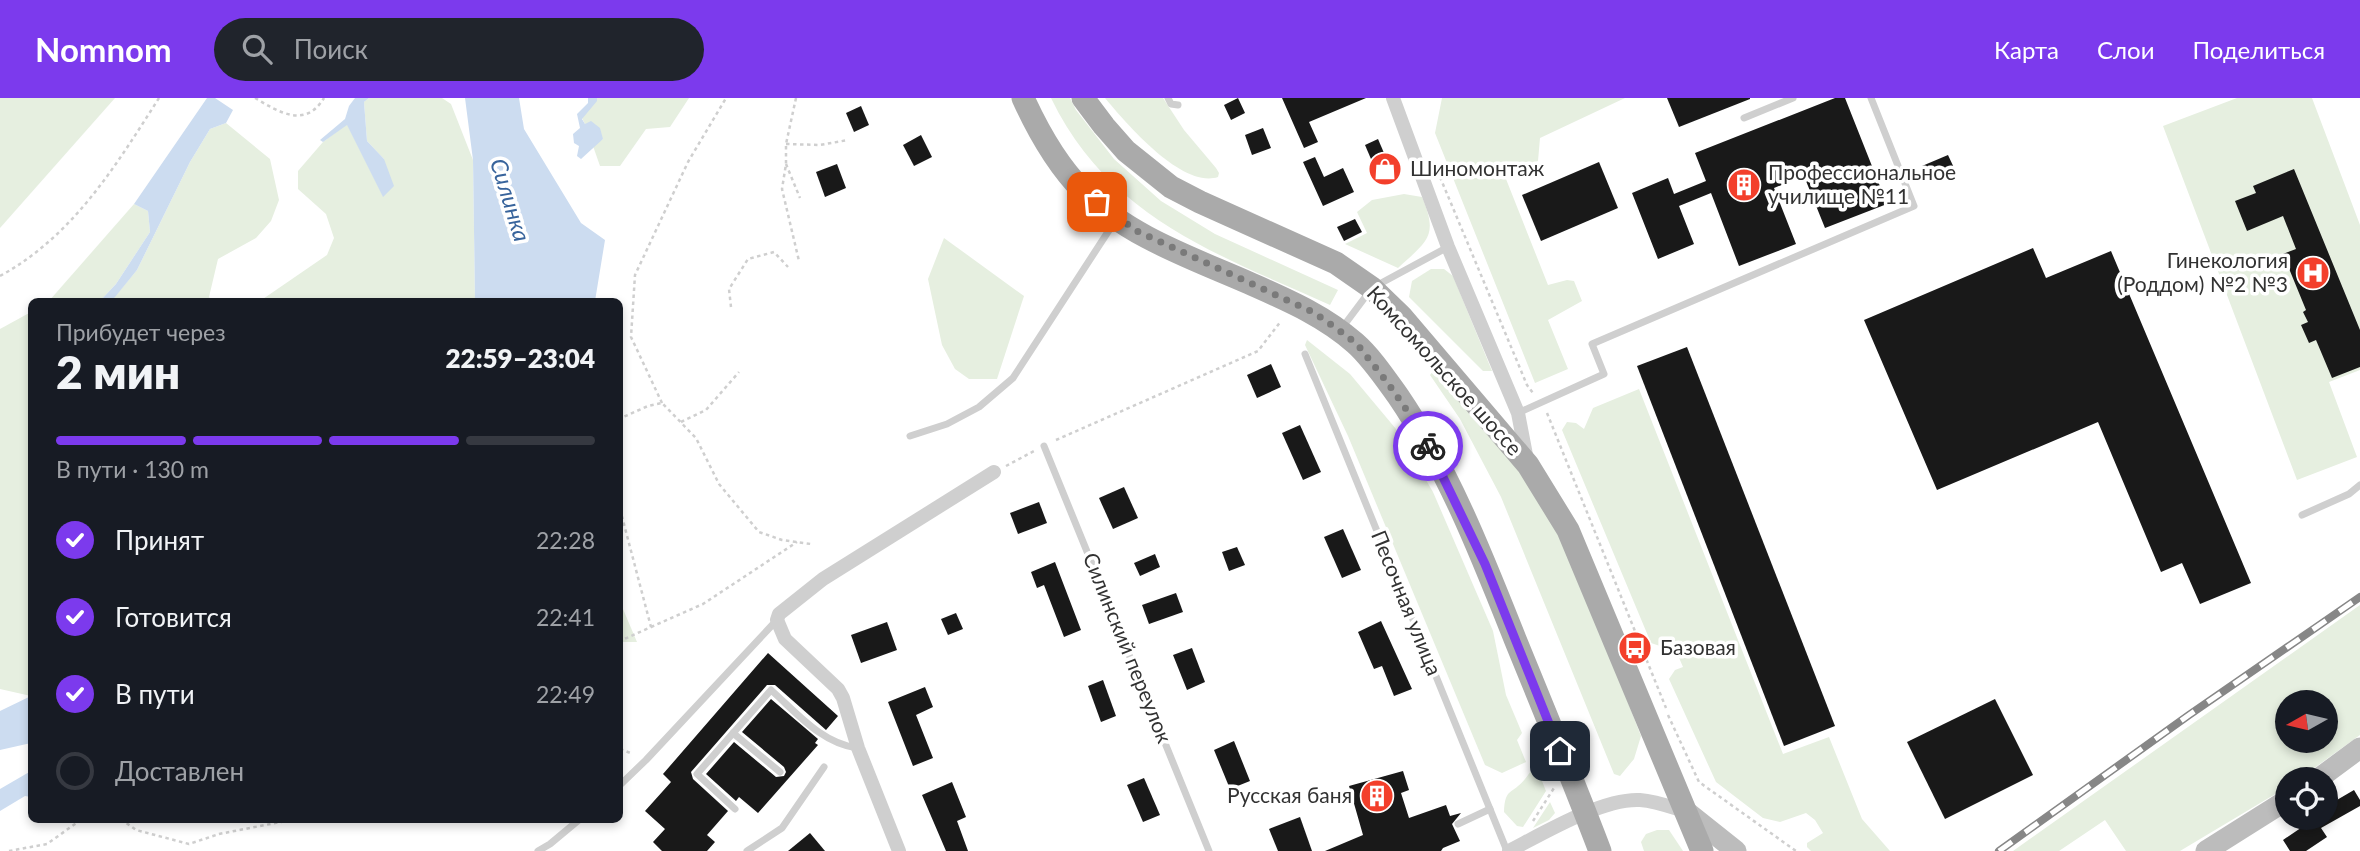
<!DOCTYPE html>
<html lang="ru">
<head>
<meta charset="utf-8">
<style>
	body { margin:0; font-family:Lato,sans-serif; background:#20242c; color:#f1f3f6; height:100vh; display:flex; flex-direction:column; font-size:26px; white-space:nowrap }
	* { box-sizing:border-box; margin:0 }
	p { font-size:23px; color:#9ea1a6 }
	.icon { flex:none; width:38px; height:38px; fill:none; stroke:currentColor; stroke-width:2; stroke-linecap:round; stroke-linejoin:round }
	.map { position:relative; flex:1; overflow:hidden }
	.details { position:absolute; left:28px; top:200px; width:595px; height:525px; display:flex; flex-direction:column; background:#171b24; border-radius:10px; box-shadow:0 4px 10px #0003 }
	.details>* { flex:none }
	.needle { width:46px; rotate:262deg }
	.tools { position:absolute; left:2275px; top:592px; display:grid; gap:14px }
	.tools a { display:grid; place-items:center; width:63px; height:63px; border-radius:50%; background:#171b24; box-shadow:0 4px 10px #0003; font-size:35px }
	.pin { position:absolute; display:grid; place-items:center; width:60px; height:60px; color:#fff; margin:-30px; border-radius:14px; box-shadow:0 4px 10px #0006 }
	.courier { position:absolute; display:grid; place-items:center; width:70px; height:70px; margin:-35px; border:5px solid #7c3aed; border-radius:50%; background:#fff; color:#222; box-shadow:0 2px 9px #0007 }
	.head em { font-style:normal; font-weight:800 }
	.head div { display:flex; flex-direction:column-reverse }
	.head { display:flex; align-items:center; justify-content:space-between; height:119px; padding:0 28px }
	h1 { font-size:46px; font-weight:800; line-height:52px }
	.bar { display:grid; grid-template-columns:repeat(4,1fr); gap:10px 7px; align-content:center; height:84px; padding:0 28px }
	.bar i { height:9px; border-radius:5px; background:#363941 }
	.bar .active { background:#7c3aed }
	.bar p { grid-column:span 4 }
	ol { padding:0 28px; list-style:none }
	li { display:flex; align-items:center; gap:21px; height:77px }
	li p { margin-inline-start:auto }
	li .icon { padding:7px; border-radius:50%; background:#7c3aed; color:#fff; stroke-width:4 }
	li:last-child { color:#9ea1a6 }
	li i { width:38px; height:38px; border:4px solid #363941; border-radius:50% }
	header { display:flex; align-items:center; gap:42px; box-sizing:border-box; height:98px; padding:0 35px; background:#7c3aed; color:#fff }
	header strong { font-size:33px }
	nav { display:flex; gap:38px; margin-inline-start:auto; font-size:24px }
	.search { width:490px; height:63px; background:#20242c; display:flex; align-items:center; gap:18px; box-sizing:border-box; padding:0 24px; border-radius:38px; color:#9ea1a6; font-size:26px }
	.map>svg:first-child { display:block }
	.green { fill:#e6efe0; fill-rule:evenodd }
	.water { fill:#ccdcf0 }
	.building { fill:#191919 }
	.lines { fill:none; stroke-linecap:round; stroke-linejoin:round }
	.path { stroke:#cfcfcf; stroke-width:2.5; stroke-dasharray:3.5 3.5; stroke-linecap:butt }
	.lane { stroke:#cfcfcf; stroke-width:7 }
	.street { stroke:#cfcfcf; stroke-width:14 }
	.secondary { stroke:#bcbcbc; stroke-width:21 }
	.primary { stroke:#aaa; stroke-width:23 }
	.rail-casing { stroke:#878787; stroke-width:8 }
	.rail { stroke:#fff; stroke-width:5; stroke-dasharray:16; stroke-linecap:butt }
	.done { stroke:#7a7a7a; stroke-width:7; stroke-dasharray:0 12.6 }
	.route { stroke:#7c3aed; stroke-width:9 }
	.labels { text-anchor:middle; stroke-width:7; stroke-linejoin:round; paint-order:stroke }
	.poi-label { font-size:21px; fill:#323232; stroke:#fff; text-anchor:start }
	.street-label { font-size:21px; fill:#323232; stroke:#fff }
	.water-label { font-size:23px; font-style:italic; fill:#38649c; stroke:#fff }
</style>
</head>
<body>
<header>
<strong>Nomnom</strong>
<div class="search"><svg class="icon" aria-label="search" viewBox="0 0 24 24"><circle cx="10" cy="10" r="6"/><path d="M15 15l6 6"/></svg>Поиск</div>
<nav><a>Карта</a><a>Слои</a><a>Поделиться</a></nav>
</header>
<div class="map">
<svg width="2360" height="753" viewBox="0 0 2360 753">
	<rect width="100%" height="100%" fill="#fff"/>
	<g class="green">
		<polygon points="0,0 115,0 0,130"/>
		<polygon points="369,0 442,0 451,6 473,62 475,203 260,203 327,157 334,140 326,116 298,91 298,73 323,44 347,26 383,98 384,61 367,43 364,4"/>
		<polygon points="597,0 689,0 670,29 646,31 620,68 600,68 593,48 603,41 585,26 582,20"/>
		<path d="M1051 0H1070L1076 12 1114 61 1161 103 1215 136 1338 192 1330 207C1217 156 1109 120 1051 0Z"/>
		<path d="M1105 0H1163L1184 32 1216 70 1219 75 1218 79C1182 91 1126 25 1105 0Z"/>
		<polygon points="1442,0 1625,0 1540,40 1538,63 1506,81 1548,187 1567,182 1574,183 1582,203 1548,222 1568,271 1535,285 1435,35"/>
		<polygon points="2237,0 2312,0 2360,127 2360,272 2329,284 2357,359 2297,382 2163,28"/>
		<polygon points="226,25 270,61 279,102 271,123 256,140 218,161 209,199 212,203 111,203 137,172 190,64 210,31"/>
		<path d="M1404 96 1422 99C1439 139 1427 143 1398 170L1345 146 1367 135 1357 114 1372 102Z"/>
		<polygon points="134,106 148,113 150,134 116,186 100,203 49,203"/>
		<polygon points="944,140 1024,198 997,281 969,281 955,271 942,247 928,181"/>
		<polygon points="1431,171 1444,171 1453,178 1492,273 1483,273 1409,199 1412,183"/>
		<polygon points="31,214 31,598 0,591 0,231"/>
		<polygon points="1307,242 1350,276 1396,331 1433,394 1493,533 1506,597 1522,635 1517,642 1526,664 1502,675 1485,667 1348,338 1305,247"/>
		<polygon points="1435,271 1505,352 1563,438 1641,638 1634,661 1620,678 1614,676 1501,399 1460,321 1430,277"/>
		<polygon points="1639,291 1783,656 1829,639 1862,721 1890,753 1811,753 1807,749 1807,745 1823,735 1815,722 1806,715 1780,724 1763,720 1716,684 1669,581 1675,572 1683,569 1674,548 1666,550 1651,545 1562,332 1567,324 1576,325 1584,331 1593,310"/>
		<polygon points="620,504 637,544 620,544"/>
		<path d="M2360 507V637L2299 681H2287V689L2180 753H2126L2105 722 2059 753H2013ZM2287 604H2326V642H2287Z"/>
		<path d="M1536 668 1546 693 1523 729 1517 728 1504 714C1505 689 1512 697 1525 681 1529 676 1531 672 1536 668Z"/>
		<polygon points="1550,704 1555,715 1549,722 1533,730"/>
		<polygon points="1657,732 1669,732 1683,753 1644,753 1641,744 1646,736"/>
	</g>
	<g class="water">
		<polygon points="207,0 215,0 233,12 226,25 210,31 190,64 137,172 115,199 111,203 100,203 116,186 150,134 148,113 134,106"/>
		<polygon points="355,0 369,0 364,4 367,43 384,61 394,88 383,99 347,27 323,44 320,42 345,21 349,8"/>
		<polygon points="465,0 519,0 524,31 581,125 605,142 595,203 475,203 473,62"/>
		<polygon points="588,0 597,0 597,3 582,21 585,26 591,23 600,30 603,41 581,61 577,58 579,48 574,45 573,36 580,30 577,16 588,5"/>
		<polygon points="31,598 31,645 0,652 0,613"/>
		<polygon points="31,673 31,699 25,698 0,713 0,691"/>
	</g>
	<g class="building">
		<polygon points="1238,0 1245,15 1231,22 1224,7"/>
		<polygon points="1282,0 1366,0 1309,24 1318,44 1304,50"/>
		<polygon points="1667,0 1750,0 1750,1 1679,29"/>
		<polygon points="1835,0 1845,0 1887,106 1825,130 1804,78 1774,90 1796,146 1739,168 1711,95 1679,108 1694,146 1658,161 1632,95 1668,80 1674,96 1706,83 1695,55"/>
		<polygon points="861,8 869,27 854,34 846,15"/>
		<polygon points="1263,30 1271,50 1252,57 1245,37"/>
		<polygon points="921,37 932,59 914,68 903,47"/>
		<polygon points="1378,41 1393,76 1380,82 1365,47"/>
		<polygon points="1948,57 1955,72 1929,83 1922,68"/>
		<polygon points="1315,59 1324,79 1343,70 1354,94 1323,108 1303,64"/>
		<polygon points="1599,64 1618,110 1541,143 1522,97"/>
		<polygon points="837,66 846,90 825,99 816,74"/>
		<polygon points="2294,71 2360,232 2360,269 2332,280 2316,242 2309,245 2301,227 2308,224 2303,214 2306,212 2283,156 2296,151 2283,118 2247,133 2235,103 2256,95 2253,88"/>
		<polygon points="1355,121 1362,134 1344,143 1337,129"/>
		<polygon points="2033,150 2046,180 2111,153 2251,485 2200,506 2182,465 2161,474 2098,324 1937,392 1864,222"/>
		<polygon points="1687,249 1835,628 1784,648 1637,268"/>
		<polygon points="1271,266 1281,289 1257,300 1247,277"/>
		<polygon points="1300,327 1321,374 1303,382 1282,335"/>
		<polygon points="1124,389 1138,420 1113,431 1099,400"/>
		<polygon points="1039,404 1047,425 1018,436 1010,415"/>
		<polygon points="1343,431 1361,472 1342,480 1324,439"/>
		<polygon points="1237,449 1245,467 1229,473 1222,454"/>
		<polygon points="1155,456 1160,469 1140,478 1134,465"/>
		<polygon points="1055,464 1081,532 1064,539 1044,487 1037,490 1031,474"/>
		<polygon points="1176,495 1183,514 1149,526 1142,507"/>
		<polygon points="956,515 963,531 948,537 941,521"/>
		<polygon points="1381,523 1412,591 1394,598 1382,568 1374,571 1358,534"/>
		<polygon points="887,524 897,552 861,565 851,537"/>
		<polygon points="1192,550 1205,584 1187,592 1173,557"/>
		<polygon points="768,555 838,618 826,632 775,587 767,587 691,674 693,681 728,713 707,737 715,744 707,753 662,753 653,744 665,731 645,713 671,684 663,676"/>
		<polygon points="1103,582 1116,618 1101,624 1088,588"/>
		<polygon points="925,589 933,609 916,617 933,660 913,668 888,604"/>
		<polygon points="771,601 818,641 815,645 818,647 758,715 739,699 736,703 706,676 734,644 776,679 784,678 786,674 784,669 742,634"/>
		<polygon points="1995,601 2033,677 1945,721 1907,644"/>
		<polygon points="1234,643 1250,683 1230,691 1214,652"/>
		<polygon points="1403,673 1409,692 1401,695 1409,720 1446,707 1450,718 1461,715 1452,726 1460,743 1443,750 1441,753 1325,753 1363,737 1349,688"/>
		<polygon points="1144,680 1160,717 1143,724 1127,687"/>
		<polygon points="952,684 966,719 957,723 968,753 946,753 922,697"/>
		<polygon points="2354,692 2360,702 2360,708 2321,730 2327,739 2306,753 2290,753 2283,742 2317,719 2326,719 2326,713 2332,709 2330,706"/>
		<polygon points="1300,719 1312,753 1278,753 1269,731"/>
		<polygon points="810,735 825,753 788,753"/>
	</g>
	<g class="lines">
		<g class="path">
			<path d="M255 0C279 14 305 31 324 0"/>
			<polyline points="796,0 786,46 786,66 782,91 799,163"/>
			<polyline points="786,46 820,47 848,42"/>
			<polyline points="786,66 800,100"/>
			<polyline points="1440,79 1527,287 1533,295"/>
			<path d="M0 178C73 138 115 69 159 0"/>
			<polyline points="731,209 729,191 748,161 774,154 788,169"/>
			<polyline points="662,305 631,239 635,177 688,64 726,0"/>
			<polyline points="1547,315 1666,610"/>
			<polyline points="620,323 621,320 648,308 662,305 696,340 719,386 759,434 782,442 811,446"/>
			<polyline points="681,324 706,312 739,274"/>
			<polyline points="1056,342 1258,253 1281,223"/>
			<polyline points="1006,368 1034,353"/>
			<polyline points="620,411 651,529 620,543"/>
			<polyline points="651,529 703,506 797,444"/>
			<polyline points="1668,617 1699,684 1796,753"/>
			<polyline points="620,651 633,656"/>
			<polyline points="121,721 136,732 189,746 219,736 296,721"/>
			<polyline points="1533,723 1554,690"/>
			<polyline points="9,753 47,746 82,721"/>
		</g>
		<g class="lane">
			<polyline points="1168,0 1171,6 1178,7"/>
			<polyline points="1744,20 1793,0"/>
			<polyline points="1342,230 1372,190 1448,149"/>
			<polyline points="1305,256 1507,753"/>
			<polyline points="1518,315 1604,276 1592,246 1914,108 1871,0"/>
			<polyline points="910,338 947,326 979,309 1013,280 1115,123"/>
			<polyline points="1044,348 1209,753"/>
			<polyline points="2302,417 2349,396 2360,387"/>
			<polyline points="733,635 780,674"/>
			<polyline points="620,687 646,662 776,523"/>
			<path d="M735 711 697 676 771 592C797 615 821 645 857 650"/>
			<polyline points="1458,726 1490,711"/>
			<polyline points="538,753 550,746 580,721"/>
			<polyline points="747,753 782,730 824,669"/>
		</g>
		<g class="street">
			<polyline points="1393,0 1448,149 1518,315 1527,362"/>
			<polyline points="899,753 858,650 843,600 838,591 785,541 777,522 779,516 823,481 994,374"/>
			<path d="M1509 753C1542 736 1602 700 1640 702 1656 703 1671 709 1687 714"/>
		</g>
		<g class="secondary">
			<polyline points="2318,681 2360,650"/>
			<polyline points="1687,714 1736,753"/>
			<polyline points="2206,753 2287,702"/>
		</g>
		<g class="primary">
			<path d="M1023 0C1038 33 1057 67 1083 93 1127 138 1192 160 1249 185 1287 202 1323 217 1355 245 1371 259 1385 280 1398 298 1449 373 1482 458 1515 541 1544 612 1573 682 1600 753"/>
			<polyline points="1083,0 1104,28 1126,53 1171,89 1200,104 1336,165 1372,190 1401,218 1528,367 1568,432 1702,753"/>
		</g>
		<defs>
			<polyline id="rail" points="1999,753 2189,617 2360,499"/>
		</defs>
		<use href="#rail" class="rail-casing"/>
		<use href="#rail" class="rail"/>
	</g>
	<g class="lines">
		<polyline class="done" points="1097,104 1137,133 1313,214 1340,233 1357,246 1387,284 1418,328 1428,348"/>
		<polyline class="route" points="1428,348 1485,466 1560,653"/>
	</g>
	<defs>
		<symbol id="shop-disc" viewBox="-11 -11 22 22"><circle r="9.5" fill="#f33f2b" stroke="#fff"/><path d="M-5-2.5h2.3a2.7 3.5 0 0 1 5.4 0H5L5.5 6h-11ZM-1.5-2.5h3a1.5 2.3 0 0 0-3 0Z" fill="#fff"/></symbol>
		<symbol id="building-disc" viewBox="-11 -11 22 22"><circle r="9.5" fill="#f33f2b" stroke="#fff"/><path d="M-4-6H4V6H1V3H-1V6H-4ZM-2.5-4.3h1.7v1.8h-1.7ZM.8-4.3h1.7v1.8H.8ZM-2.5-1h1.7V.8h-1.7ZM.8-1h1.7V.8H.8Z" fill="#fff"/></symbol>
		<symbol id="hospital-disc" viewBox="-11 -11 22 22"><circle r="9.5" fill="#f33f2b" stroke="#fff"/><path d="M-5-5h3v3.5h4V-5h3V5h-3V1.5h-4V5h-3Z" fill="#fff"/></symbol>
		<symbol id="bus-disc" viewBox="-11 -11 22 22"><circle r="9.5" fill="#f33f2b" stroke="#fff"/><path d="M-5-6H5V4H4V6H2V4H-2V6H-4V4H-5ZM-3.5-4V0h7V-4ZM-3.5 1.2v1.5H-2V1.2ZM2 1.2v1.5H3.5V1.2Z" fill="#fff"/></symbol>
	</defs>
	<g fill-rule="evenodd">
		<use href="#shop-disc" x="1366" y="52" width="38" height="38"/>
		<use href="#building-disc" x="1725" y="68" width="38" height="38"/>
		<use href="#hospital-disc" x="2294" y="156" width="38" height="38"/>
		<use href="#bus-disc" x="1616" y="531" width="38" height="38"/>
		<use href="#building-disc" x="1358" y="679" width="38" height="38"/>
	</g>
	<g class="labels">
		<g class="poi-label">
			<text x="1410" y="78">Шиномонтаж</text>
			<text x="1768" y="82">Профессиональное<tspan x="1768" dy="24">училище №11</tspan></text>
			<text x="2288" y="170" text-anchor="end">Гинекология<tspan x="2288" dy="24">(Роддом) №2 №3</tspan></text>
			<text x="1660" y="557">Базовая</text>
			<text x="1352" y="705" text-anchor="end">Русская баня</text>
		</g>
		<g class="street-label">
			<text transform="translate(1444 273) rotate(48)" y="7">Комсомольское шоссе</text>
			<text transform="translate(1406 505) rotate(68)" y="7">Песочная улица</text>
			<text transform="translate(1127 550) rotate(68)" y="7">Силинский переулок</text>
		</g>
		<g class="water-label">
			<text transform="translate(510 102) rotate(73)" y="8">Силинка</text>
		</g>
	</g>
</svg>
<div class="tools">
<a><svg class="needle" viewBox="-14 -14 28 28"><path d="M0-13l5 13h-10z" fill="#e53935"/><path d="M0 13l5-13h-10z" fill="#9ea1a6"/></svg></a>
<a><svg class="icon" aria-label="locate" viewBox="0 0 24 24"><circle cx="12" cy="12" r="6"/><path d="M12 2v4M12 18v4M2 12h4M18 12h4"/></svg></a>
</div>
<div class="pin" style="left:1097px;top:104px;background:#ea580c"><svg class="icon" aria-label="bag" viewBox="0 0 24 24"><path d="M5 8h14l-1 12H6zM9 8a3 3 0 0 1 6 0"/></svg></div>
<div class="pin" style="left:1560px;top:653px;background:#1f2937"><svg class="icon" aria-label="home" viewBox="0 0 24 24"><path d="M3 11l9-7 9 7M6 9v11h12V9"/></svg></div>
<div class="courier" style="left:1428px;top:348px"><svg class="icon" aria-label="bike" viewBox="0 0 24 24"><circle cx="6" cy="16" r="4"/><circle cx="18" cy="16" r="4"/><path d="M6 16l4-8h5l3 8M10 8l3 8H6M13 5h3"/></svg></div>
<section class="details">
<div class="head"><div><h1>2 мин</h1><p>Прибудет через</p></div><em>22:59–23:04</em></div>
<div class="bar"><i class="active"></i><i class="active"></i><i class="active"></i><i></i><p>В пути · 130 m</p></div>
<ol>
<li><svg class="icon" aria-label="check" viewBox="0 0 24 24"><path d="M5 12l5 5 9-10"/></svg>Принят<p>22:28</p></li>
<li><svg class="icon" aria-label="check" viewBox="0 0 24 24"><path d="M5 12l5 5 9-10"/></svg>Готовится<p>22:41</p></li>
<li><svg class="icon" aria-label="check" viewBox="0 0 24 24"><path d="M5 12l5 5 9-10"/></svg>В пути<p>22:49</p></li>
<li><i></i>Доставлен</li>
</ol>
</section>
</div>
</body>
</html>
